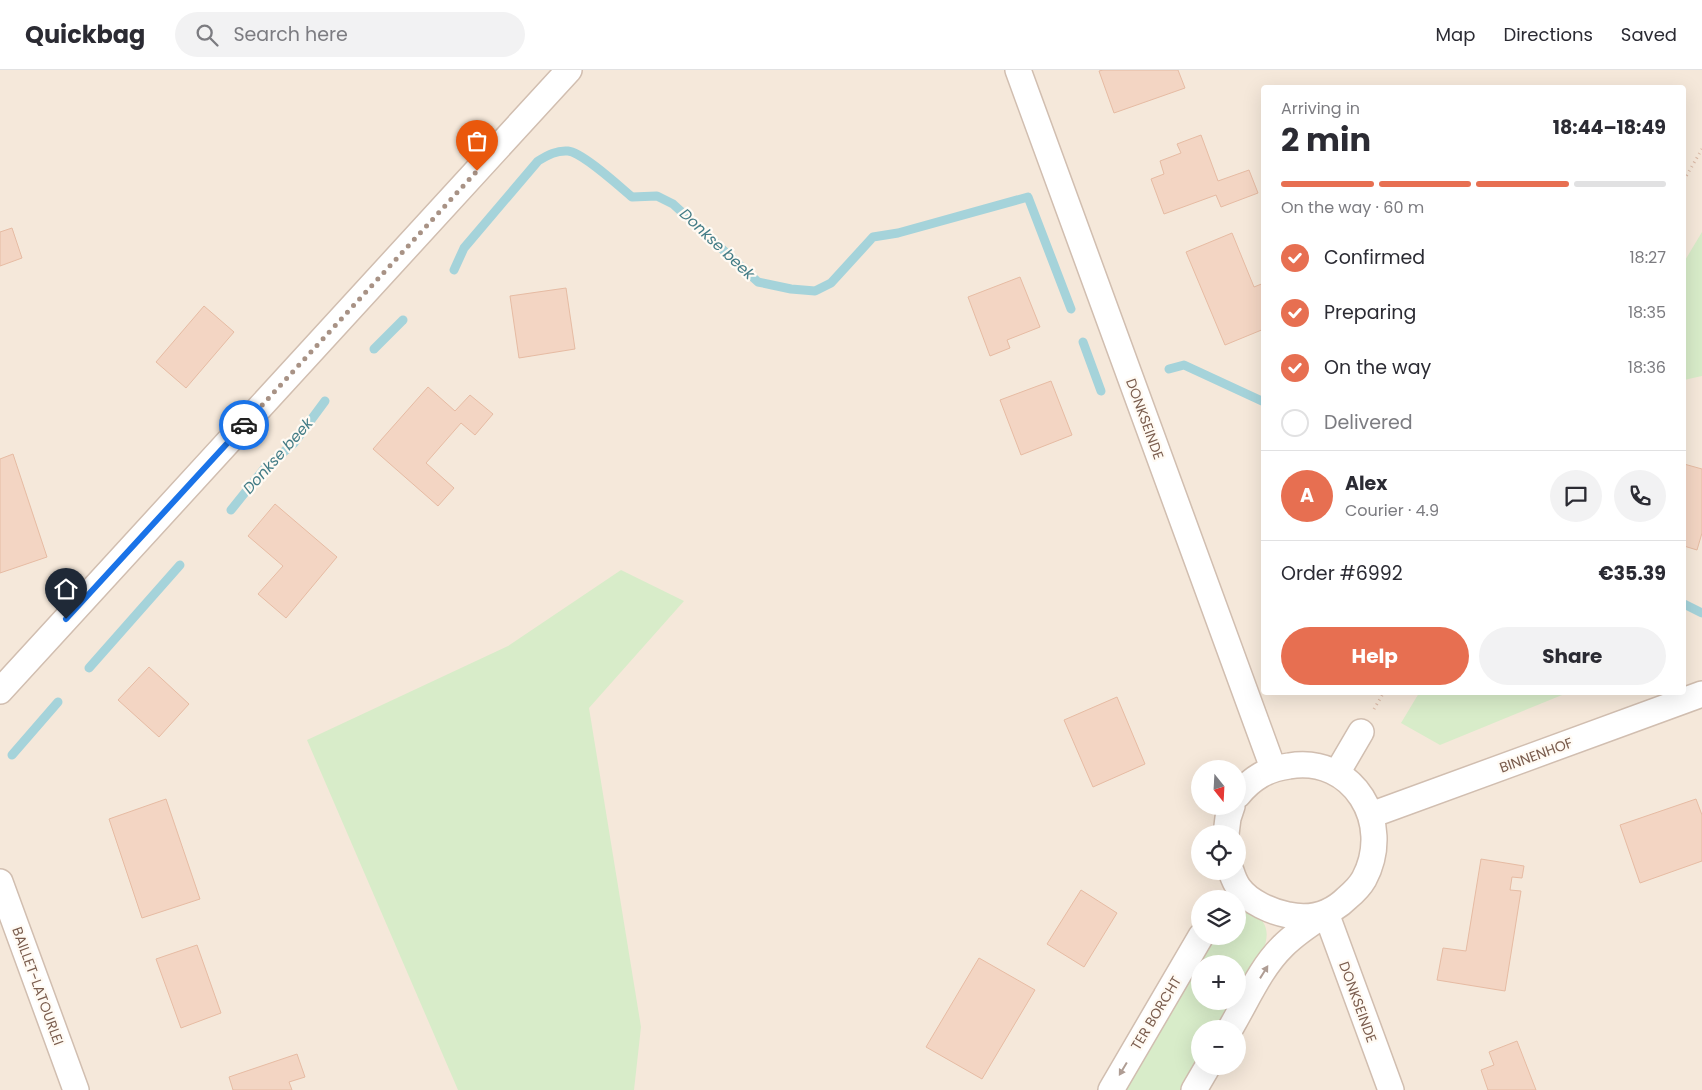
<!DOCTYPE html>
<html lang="en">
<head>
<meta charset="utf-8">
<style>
	body { margin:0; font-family:Poppins,sans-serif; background:#f2f2f3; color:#2b2b33; height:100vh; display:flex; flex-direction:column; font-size:19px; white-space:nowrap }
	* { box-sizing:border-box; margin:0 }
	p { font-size:16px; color:#7c7c81 }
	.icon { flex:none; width:28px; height:28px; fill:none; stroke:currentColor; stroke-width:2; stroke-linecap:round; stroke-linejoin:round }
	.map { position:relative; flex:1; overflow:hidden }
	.drawer { position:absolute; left:1261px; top:15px; width:425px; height:610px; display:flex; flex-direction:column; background:#fff; border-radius:5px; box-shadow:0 5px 20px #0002 }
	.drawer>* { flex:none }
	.needle { width:32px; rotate:162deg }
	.buttons { position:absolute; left:1191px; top:690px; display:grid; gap:10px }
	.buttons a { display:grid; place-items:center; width:55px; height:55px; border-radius:50%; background:#fff; box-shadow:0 5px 20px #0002; font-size:25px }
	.pin { position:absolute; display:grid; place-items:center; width:42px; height:42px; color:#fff; margin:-51px -21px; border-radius:50% 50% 50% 0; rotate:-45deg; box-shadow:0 0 5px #0007 }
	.pin .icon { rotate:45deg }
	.courier { position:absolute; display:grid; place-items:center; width:50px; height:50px; margin:-25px; border:4px solid #1a73e8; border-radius:50%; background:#fff; color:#222; box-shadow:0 1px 6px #0007 }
	.headline em { font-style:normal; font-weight:700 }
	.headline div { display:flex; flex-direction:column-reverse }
	.headline { display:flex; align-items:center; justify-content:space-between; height:85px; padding:0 20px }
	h1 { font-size:32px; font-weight:700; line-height:38px }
	.bar { display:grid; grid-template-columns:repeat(4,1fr); gap:8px 5px; align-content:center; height:60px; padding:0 20px }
	.bar i { height:6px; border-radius:4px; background:#e1e1e2 }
	.bar .on { background:#e76f51 }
	.bar p { grid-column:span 4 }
	.line { display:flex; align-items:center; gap:12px; padding:0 20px; border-top:1px solid #e1e1e2 }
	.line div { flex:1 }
	.round { display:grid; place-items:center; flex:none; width:52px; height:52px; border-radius:26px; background:#f2f2f3 }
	ol { padding:0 20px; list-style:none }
	li { display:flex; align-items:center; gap:15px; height:55px }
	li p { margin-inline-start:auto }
	li .icon { padding:5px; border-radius:50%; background:#e76f51; color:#fff; stroke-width:4 }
	li:last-child { color:#7c7c81 }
	li i { width:28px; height:28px; border:2px solid #e1e1e2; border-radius:50% }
	.button { display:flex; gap:10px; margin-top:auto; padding:10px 20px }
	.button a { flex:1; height:58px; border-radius:30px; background:#e76f51; color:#fff; font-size:20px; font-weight:700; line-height:58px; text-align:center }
	.button a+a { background:#f2f2f3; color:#2b2b33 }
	header { display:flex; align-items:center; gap:30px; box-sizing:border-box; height:70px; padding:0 25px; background:#fff; border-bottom:1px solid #e1e1e2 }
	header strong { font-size:24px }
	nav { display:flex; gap:28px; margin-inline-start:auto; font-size:18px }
	.search { width:350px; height:45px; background:#f2f2f3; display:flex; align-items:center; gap:12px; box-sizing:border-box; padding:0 18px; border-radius:28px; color:#7c7c81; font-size:19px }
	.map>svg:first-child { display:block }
	.residential { fill:#f5e8da; fill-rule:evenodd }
	.green { fill:#d8ecc9 }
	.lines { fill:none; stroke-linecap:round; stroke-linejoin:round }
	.stream { stroke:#a5d3da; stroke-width:9 }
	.building { fill:#f3d5c3; stroke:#e6bba3 }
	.street-casing { stroke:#d1beb0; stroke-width:28 }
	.path { stroke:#d9b8a5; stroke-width:3; stroke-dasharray:1 4; stroke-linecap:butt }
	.street { stroke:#fff; stroke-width:25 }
	.oneway { fill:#af9d94 }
	.done { stroke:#a89285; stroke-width:5; stroke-dasharray:0 9 }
	.route { stroke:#1a73e8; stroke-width:6 }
	.labels { text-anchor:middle; stroke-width:4.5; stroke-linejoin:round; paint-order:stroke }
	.street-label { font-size:14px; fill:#7a5c4d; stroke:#fffaf3 }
	.water-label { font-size:15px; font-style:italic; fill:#437c86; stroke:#fffaf3 }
</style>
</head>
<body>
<header>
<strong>Quickbag</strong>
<div class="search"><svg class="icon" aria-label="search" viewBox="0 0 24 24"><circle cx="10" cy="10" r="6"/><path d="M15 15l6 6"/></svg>Search here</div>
<nav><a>Map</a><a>Directions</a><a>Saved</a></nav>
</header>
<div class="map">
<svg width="1702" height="1020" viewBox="0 0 1702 1020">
	<rect width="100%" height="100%" fill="#fdf6ec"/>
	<path class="residential" d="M0 0H1702V1020H0ZM1264 18H1684V622H1264ZM1200 699H1238V736H1200ZM1200 764H1238V801H1200ZM1200 829H1238V866H1200ZM1200 894H1238V931H1200ZM1200 959H1238V996H1200Z"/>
	<g class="green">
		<polygon points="1702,162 1702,306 1684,310 1684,192"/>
		<polygon points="621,500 684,531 589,638 641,957 634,1020 458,1020 307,670 508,576"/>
		<polygon points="1419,623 1419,622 1567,623 1440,675 1401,653"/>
		<path d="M1243 841C1292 852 1252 900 1238 925V894H1200V931H1234L1217 959H1200V988L1181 1020H1123L1213 866H1238V842Z"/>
	</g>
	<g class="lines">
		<g class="stream">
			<path d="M454 200 464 178 538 91C548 85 557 80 568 81 582 82 620 117 632 127L657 126 673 134 758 212 791 219 815 221 831 213 873 167 898 163 1028 127 1071 239"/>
			<polyline points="1083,272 1101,321"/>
			<polyline points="374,279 403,250"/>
			<polyline points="1169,299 1184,295 1264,332"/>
			<polyline points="231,440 264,399 294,373 325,331"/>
			<polyline points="1684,534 1702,543"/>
			<polyline points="89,598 180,495"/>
			<polyline points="12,685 58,632"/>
		</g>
	</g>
	<g class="building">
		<polygon points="1103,0 1178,0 1185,18 1114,43 1099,1"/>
		<polygon points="1201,65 1218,111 1249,100 1258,123 1221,137 1216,125 1164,144 1151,109 1164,104 1160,91 1181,83 1177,74"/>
		<polygon points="12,158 22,188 0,196 0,162"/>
		<polygon points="1232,163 1254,217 1264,213 1264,259 1225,275 1186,182"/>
		<polygon points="1020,207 1040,257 1007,270 1010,278 990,286 968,227"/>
		<polygon points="566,218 575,279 519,288 510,226"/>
		<polygon points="204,236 234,262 186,318 156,292"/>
		<polygon points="1051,311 1072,365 1021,385 1000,330"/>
		<polygon points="428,317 455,341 470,325 493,344 475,365 461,353 426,393 454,418 438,436 373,379"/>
		<polygon points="13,384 47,487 0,503 0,389"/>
		<polygon points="1684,394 1702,399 1702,463 1697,480 1684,476"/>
		<polygon points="275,434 337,487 286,548 258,524 283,496 248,466"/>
		<polygon points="149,597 189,634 159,667 118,630"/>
		<polygon points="1117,627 1145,694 1093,717 1064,650"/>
		<polygon points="166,729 200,829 142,848 109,749"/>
		<polygon points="1696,729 1702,745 1702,791 1640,813 1620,755"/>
		<polygon points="1481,789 1524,796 1522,808 1512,807 1510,820 1521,821 1505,921 1437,910 1443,878 1466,881"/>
		<polygon points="1081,820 1117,843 1084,897 1047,874"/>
		<polygon points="197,875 221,943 181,958 156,889"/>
		<polygon points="979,888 1035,920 982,1009 926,977"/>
		<polygon points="1517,971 1536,1020 1488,1020 1481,1000 1494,995 1489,982"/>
		<polygon points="297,984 305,1007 289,1012 292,1020 233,1020 229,1007"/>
	</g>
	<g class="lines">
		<defs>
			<g id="street">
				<polyline points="1018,0 1273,698"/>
				<polyline points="0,621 569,0"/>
				<polyline points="1337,703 1361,662"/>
				<polyline points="1371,745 1702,624"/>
				<polyline points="1226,764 1228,748 1232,736"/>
				<path d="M1231 801C1233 807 1235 813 1239 818 1249 832 1272 842 1288 845 1310 850 1331 844 1347 828 1353 823 1360 816 1364 809 1394 753 1353 685 1289 696 1267 699 1252 708 1238 725"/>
				<polyline points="0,812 76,1020"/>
				<polyline points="1326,843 1391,1020"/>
				<path d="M1230 959C1246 932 1261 897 1283 876 1295 864 1310 854 1324 845"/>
				<polyline points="1111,1020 1201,866"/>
				<polyline points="1194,1020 1208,996"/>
			</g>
		</defs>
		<use href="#street" class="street-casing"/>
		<g class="path">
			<polyline points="1684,110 1702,79"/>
			<polyline points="1374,639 1384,622"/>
		</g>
		<use href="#street" class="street"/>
	</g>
	<defs><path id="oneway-solid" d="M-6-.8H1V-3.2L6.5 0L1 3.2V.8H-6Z" transform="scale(1.25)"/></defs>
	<g class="oneway">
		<use href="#oneway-solid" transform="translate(1264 902) rotate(-58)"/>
		<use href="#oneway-solid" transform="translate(1123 999) rotate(121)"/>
	</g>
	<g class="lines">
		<polyline class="done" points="244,355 477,101"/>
		<polyline class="route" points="66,549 244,355"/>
	</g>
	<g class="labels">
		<g class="street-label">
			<text transform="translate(1145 349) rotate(70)" y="5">DONKSEINDE</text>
			<text transform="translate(1536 685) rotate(-20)" y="5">BINNENHOF</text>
			<text transform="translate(38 916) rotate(70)" y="5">BAILLET-LATOURLEI</text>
			<text transform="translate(1358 932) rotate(70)" y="5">DONKSEINDE</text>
			<text transform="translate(1156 943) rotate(-59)" y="5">TER BORCHT</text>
		</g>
		<g class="water-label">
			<text transform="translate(717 174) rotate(43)" y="5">Donkse beek</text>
			<text transform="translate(278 386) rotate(-48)" y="5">Donkse beek</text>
		</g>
	</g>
</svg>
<div class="buttons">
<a><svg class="needle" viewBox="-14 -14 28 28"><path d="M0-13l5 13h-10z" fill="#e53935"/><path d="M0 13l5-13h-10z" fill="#7c7c81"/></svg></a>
<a><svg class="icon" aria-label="locate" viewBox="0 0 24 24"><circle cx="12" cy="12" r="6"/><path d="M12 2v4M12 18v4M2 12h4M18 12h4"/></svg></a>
<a><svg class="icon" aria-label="layers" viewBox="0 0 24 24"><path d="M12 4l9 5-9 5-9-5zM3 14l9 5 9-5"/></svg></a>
<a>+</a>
<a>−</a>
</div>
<div class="pin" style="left:477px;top:101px;background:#ea580c"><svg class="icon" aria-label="bag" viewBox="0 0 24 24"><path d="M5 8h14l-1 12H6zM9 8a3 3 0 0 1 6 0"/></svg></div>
<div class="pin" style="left:66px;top:549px;background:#1f2937"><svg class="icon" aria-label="home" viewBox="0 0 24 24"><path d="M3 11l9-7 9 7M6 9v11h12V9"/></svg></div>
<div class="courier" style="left:244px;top:355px"><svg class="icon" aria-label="car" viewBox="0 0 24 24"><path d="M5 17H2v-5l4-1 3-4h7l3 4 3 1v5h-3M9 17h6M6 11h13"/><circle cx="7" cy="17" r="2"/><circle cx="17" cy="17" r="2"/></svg></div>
<section class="drawer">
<div class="headline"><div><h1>2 min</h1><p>Arriving in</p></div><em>18:44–18:49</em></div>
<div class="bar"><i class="on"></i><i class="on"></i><i class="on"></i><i></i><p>On the way · 60 m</p></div>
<ol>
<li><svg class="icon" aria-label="check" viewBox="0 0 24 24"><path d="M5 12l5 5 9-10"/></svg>Confirmed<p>18:27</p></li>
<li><svg class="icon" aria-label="check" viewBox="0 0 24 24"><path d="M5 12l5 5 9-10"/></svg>Preparing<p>18:35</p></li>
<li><svg class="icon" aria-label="check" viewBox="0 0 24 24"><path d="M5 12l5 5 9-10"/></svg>On the way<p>18:36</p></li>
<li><i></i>Delivered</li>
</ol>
<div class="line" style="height:90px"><b class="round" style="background:#e76f51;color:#fff">A</b><div><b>Alex</b><p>Courier · 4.9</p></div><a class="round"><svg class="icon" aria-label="chat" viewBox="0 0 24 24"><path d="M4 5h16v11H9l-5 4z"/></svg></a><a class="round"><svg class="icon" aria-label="phone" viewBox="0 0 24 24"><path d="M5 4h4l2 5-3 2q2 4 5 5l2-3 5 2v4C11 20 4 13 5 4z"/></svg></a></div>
<div class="line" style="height:65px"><div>Order #6992</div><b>€35.39</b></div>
<div class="button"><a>Help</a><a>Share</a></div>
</section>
</div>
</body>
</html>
